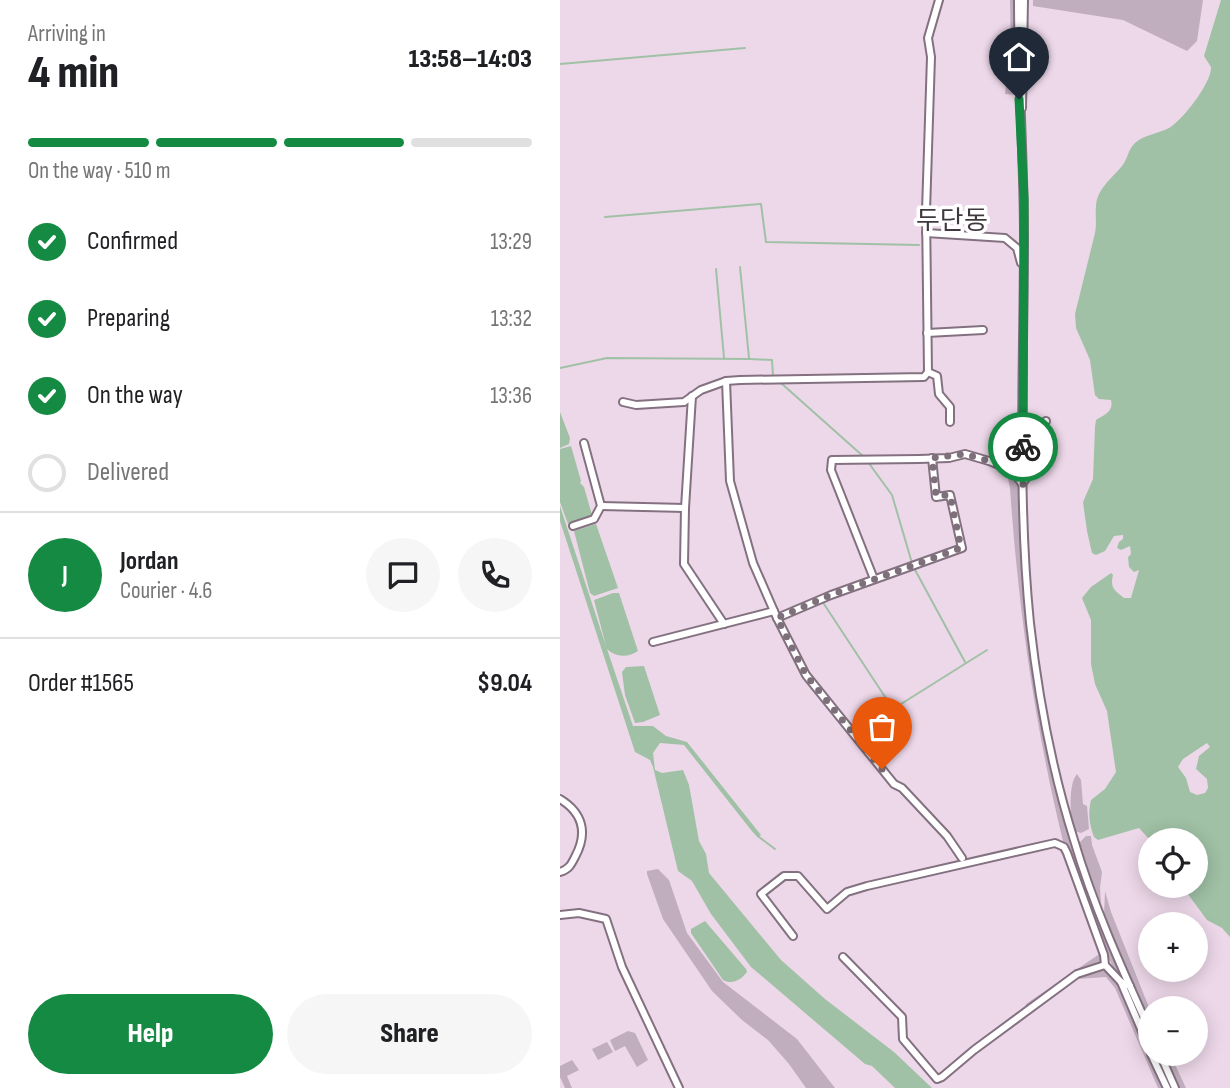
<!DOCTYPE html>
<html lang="en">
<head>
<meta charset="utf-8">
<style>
	body { margin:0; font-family:"Sofia Sans Condensed","Noto Sans KR",sans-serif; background:#f6f6f6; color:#202124; height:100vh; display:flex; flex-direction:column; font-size:26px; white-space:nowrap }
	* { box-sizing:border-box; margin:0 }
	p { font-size:23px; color:#757577 }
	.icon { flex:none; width:38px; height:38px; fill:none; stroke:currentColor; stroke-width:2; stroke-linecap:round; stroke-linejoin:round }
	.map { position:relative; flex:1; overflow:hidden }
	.drawer { display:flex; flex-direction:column; background:#fff; width:560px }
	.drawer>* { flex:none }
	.controls { position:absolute; left:578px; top:828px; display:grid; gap:14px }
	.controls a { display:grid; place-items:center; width:70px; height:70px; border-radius:50%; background:#fff; box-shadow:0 4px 18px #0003; font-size:35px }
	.pin { position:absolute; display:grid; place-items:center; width:60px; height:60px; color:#fff; margin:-72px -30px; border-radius:50% 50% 50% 0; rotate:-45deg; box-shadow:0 0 7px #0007 }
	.pin .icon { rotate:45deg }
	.courier { position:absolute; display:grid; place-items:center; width:70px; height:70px; margin:-35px; border:5px solid #148a43; border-radius:50%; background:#fff; color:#222; box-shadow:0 2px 9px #0007 }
	.head em { font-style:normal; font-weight:800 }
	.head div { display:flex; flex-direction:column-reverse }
	.head { display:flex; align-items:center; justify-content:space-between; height:119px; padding:0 28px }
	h1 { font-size:46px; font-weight:800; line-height:52px }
	.bar { display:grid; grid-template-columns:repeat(4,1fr); gap:10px 7px; align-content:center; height:84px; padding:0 28px }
	.bar i { height:9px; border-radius:5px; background:#e0e0e0 }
	.bar .current { background:#148a43 }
	.bar p { grid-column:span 4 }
	.line { display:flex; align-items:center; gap:18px; padding:0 28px; border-top:2px solid #e0e0e0 }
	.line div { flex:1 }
	.round { display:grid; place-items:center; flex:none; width:74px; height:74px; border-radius:37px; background:#f6f6f6 }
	ol { padding:0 28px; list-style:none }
	li { display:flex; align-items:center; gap:21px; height:77px }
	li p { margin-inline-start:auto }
	li .icon { padding:7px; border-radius:50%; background:#148a43; color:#fff; stroke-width:4 }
	li:last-child { color:#757577 }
	li i { width:38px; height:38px; border:4px solid #e0e0e0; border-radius:50% }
	.action { display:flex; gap:14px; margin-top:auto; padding:14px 28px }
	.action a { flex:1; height:80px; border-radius:42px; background:#148a43; color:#fff; font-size:28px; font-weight:800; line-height:80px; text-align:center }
	.action a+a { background:#f6f6f6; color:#202124 }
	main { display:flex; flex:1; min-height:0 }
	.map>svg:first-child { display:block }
	.green { fill:#c0adbd }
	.water { fill:#a0c1a6; fill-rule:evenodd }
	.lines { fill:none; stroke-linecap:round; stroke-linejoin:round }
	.stream { stroke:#a0c1a6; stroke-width:2 }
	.minor-casing { stroke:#837180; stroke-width:10 }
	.minor { stroke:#fff; stroke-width:6 }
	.done { stroke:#7d707a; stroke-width:7; stroke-dasharray:0 12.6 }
	.route { stroke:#148a43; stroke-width:9 }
	.labels { text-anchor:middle; stroke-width:7; stroke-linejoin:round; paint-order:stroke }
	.quarter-label { font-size:26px; fill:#40383f; stroke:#fff }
</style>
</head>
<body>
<main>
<section class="drawer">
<div class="head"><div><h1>4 min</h1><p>Arriving in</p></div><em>13:58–14:03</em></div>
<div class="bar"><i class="current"></i><i class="current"></i><i class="current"></i><i></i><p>On the way · 510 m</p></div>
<ol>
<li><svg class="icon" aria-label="check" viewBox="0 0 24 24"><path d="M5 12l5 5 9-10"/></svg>Confirmed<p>13:29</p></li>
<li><svg class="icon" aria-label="check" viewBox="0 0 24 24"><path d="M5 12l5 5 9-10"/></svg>Preparing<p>13:32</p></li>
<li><svg class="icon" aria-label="check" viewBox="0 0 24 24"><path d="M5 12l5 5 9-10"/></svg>On the way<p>13:36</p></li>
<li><i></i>Delivered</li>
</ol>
<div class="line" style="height:126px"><b class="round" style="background:#148a43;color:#fff">J</b><div><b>Jordan</b><p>Courier · 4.6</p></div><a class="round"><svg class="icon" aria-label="chat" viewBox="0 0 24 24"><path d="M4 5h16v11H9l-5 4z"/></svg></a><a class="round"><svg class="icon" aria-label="phone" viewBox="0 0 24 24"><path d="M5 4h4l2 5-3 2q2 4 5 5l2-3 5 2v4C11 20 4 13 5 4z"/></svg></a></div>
<div class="line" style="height:91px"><div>Order #1565</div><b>$9.04</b></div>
<div class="action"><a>Help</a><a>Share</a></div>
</section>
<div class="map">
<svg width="670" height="1088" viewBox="0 0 670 1088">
	<rect width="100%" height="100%" fill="#edd8e9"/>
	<g class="green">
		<polygon points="450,0 455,0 456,95 445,94 449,52 451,50"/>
		<polygon points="473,0 643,0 637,41 627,51 563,20 473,6"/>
		<path d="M446 469 451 474 460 491 463 576 470 654 479 705 523 875 565 982 554 969 546 952C532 917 511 872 502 837 474 721 458 606 450 488Z"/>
		<path d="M517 774 521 780 523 804 527 806 529 829 521 833 514 831C510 818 508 784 517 774Z"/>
		<polygon points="526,836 531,836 532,845 542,872 540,888 541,904 518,844"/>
		<polygon points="98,869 109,880 127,933 163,982 237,1039 275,1088 246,1088 229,1064 208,1040 182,1020 152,991 103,919 87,874 87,871"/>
		<polygon points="545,891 551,912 590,1010 590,1025 544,915"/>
		<polygon points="538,945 543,959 540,964 464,1011 466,1004 538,955"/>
		<polygon points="540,970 548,971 559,981 603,1088 598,1088 555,988 546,977 516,979 525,973"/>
		<polygon points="68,1031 75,1033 88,1060 77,1067 65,1046 55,1051 50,1040"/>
		<polygon points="47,1042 53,1052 38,1060 32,1049"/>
		<polygon points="603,1054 610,1054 626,1088 618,1088"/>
		<polygon points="12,1060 19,1070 7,1076 12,1088 5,1088 0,1077 0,1066"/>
	</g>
	<g class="water">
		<path d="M661 0H670V937L662 928 647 920 622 886H635V840H590L579 828 538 840 534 837C529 824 528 813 531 800L545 789 556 772 547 711 535 684 531 664V620L522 598 531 587 551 573 553 575C550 588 554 590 564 598H571L579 570 574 572 569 567 568 557 571 554 570 546 561 550 557 548 559 542 563 539V535L554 536 545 551 536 555 532 553 527 531 523 502 533 479 535 427 536 420C544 415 554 412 551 400L539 399 535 395 530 360 516 328 515 314 535 233C537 223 535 216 536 206 537 189 552 178 562 166 568 159 568 149 575 143 585 134 598 134 609 128 623 120 652 82 651 67L644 56ZM647 743 650 747 639 756 636 769 647 779 648 788 645 793 637 795 630 792 626 778 618 767 623 759Z"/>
		<polygon points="0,412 10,438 9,444 0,448"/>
		<polygon points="11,446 21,481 20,483 24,487 32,515 23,521 8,524 0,502 0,449"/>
		<path d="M0 506 46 646 34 600 53 593H59L78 651C68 658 55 657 47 649L73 726H93L106 736 127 742 201 835 198 838 191 830 124 745 100 743 93 753 95 770 102 773 123 770 129 785 139 841 146 854 149 873 221 960 265 999 334 1052 372 1088H335L312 1066 305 1064 191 967 151 914 132 881 118 871 93 767 90 760 75 752 0 521Z"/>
		<polygon points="36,524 58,588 34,596 30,593 14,531"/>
		<polygon points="84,666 100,715 83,722 75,723 65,695 62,672 66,667"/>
		<path d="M145 921 186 969 187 972C181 980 172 985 163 980L131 933V929Z"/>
	</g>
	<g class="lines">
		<g class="stream">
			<polyline points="0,64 185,48"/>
			<polyline points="201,204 206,242 359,245"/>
			<polyline points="45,217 200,204"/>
			<polyline points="180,267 189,358"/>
			<polyline points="156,269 164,358"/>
			<polyline points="0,368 47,358 189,359 212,360 213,376"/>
			<polyline points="221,383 304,457"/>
			<polyline points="308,462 332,495 352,563"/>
			<polyline points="354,568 405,662"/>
			<polyline points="262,601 333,709 427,650"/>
			<polyline points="199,837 215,849"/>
		</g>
		<defs>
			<g id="minor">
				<path d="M458 0C458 79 464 158 464 237 464 365 457 495 470 623 478 695 492 770 514 840 533 905 562 969 590 1031"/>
				<polyline points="462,108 464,0"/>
				<polyline points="366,233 445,238 457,248 461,263"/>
				<polyline points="367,333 423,330"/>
				<polyline points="368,372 377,376 379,394 390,407 390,422"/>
				<polyline points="166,381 170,481 193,563 217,618 246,675 334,784 342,788 387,836 402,858"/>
				<polyline points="132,396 125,508 124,564 164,624"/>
				<polyline points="63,402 76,405 124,402 141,390 166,381 180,380 364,377 368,372 366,211 371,57 368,38 379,0"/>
				<polyline points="465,480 474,432 486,421"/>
				<polyline points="41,506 125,508"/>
				<polyline points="13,526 34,519 41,506 24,443"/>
				<polyline points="314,579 271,470 272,460 359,459 389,458 405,454 429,461 453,471 462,484"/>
				<polyline points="217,618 271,595 402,548 390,495 376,497 372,458"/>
				<polyline points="93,642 214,611"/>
				<path d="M0 799C23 813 28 833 15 857 11 865 9 869 0 872"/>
				<polyline points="0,915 19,913 46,919 62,967 119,1088"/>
				<polyline points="233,936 201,894 224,876 238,876 267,909 287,892 307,886 495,843 504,847 507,853 544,955 545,965"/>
				<polyline points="283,957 342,1017 343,1039 377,1079 382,1077 414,1050 517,974 545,965 561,982 570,986"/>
				<polyline points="561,982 590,1050"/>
				<polyline points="591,1054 607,1088"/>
				<polyline points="600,1054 615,1088"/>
			</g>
		</defs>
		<use href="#minor" class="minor-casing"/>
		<use href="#minor" class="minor"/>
	</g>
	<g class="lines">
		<polyline class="done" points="322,769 246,675 217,618 271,595 401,548 390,495 376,496 372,458 405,454 429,461 453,471 463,486 463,447"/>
		<polyline class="route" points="459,99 464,198 463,447"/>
	</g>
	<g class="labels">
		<g class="quarter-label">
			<text x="392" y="229">두단동</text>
		</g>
	</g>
</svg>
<div class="controls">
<a><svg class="icon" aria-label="locate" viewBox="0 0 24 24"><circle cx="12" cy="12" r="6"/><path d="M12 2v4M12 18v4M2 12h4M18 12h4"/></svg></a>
<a>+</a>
<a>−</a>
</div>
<div class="pin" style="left:322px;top:769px;background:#ea580c"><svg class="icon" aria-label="bag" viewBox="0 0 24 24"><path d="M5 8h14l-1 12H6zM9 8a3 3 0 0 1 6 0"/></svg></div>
<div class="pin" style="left:459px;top:99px;background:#1f2937"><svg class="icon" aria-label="home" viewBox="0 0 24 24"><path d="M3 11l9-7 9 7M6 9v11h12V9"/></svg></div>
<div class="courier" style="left:463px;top:447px"><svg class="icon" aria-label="bike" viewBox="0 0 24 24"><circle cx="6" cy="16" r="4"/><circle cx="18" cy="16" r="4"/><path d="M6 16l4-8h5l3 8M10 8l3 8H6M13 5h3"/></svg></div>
</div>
</main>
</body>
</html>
